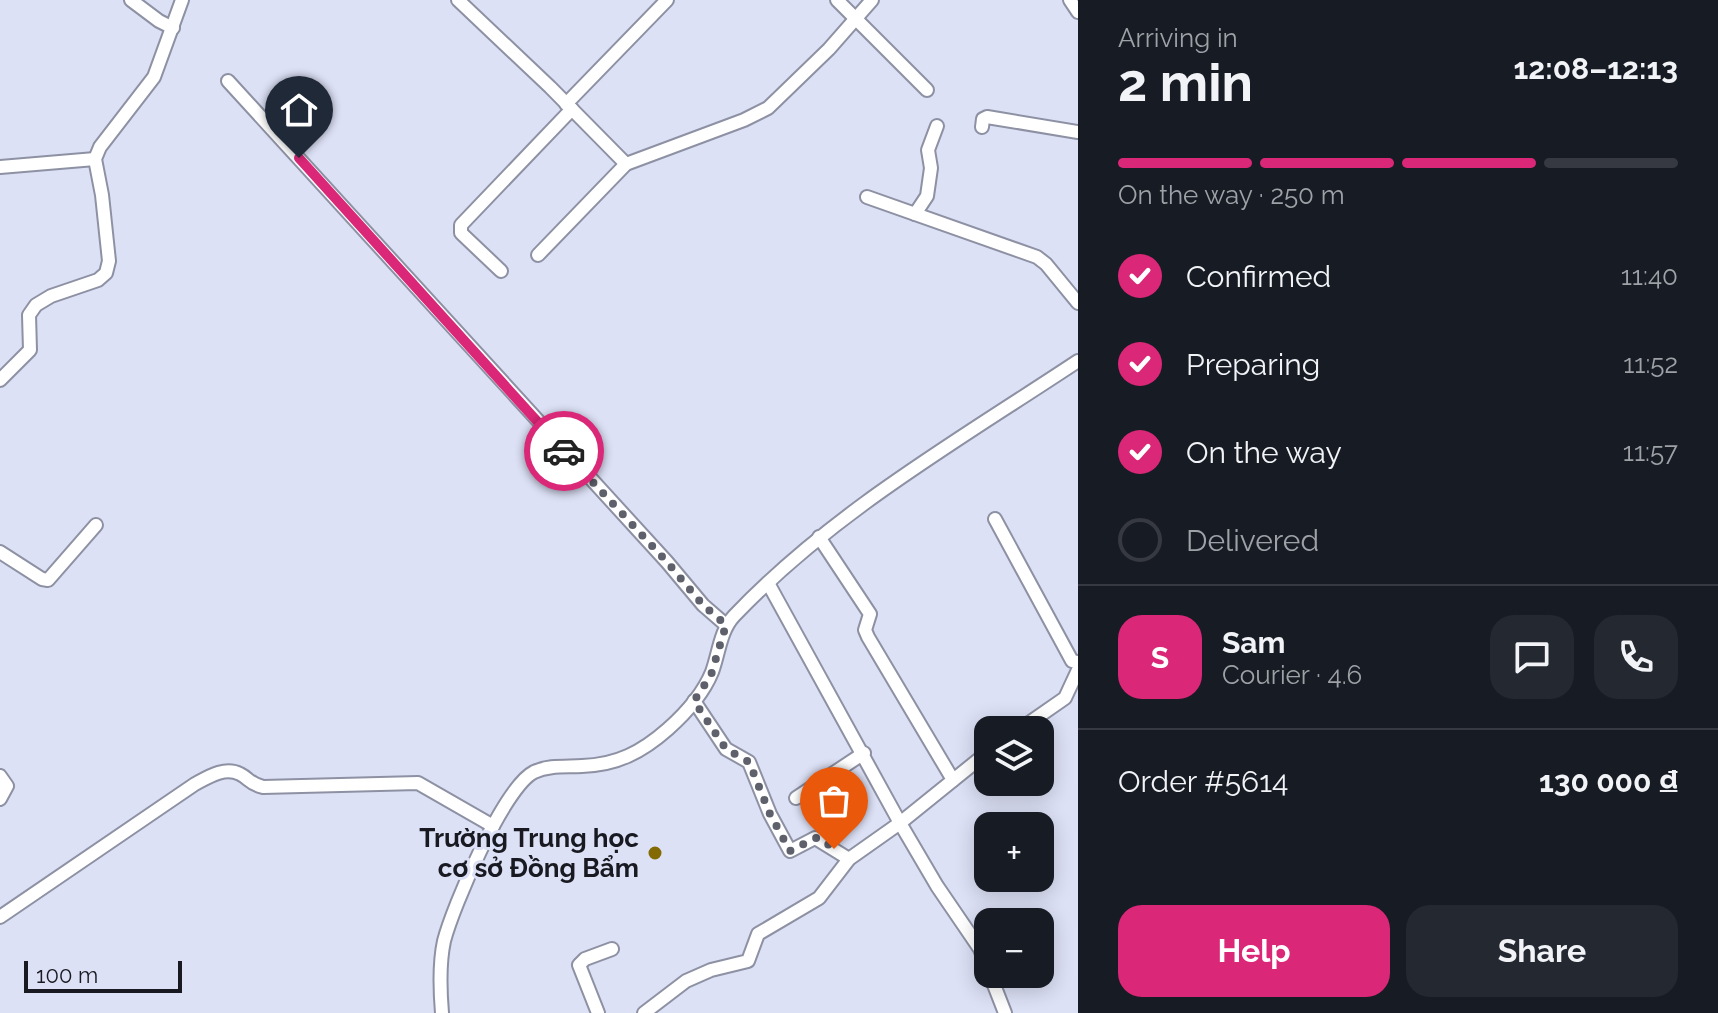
<!DOCTYPE html>
<html lang="en">
<head>
<meta charset="utf-8">
<style>
	body { margin:0; font-family:Raleway,sans-serif; background:#242831; color:#f1f3f6; height:100vh; display:flex; flex-direction:column; font-size:30px; white-space:nowrap }
	* { box-sizing:border-box; margin:0 }
	p { font-size:26px; color:#9ea1a6 }
	.icon { flex:none; width:44px; height:44px; fill:none; stroke:currentColor; stroke-width:2; stroke-linecap:round; stroke-linejoin:round }
	.map { position:relative; flex:1; overflow:hidden }
	.panel { display:flex; flex-direction:column; background:#171b24; width:640px }
	.panel>* { flex:none }
	.tools { position:absolute; left:974px; top:716px; display:grid; gap:16px }
	.tools a { display:grid; place-items:center; width:80px; height:80px; border-radius:16px; background:#171b24; box-shadow:0 4px 20px #0003; font-size:40px }
	.scale { position:absolute; left:24px; bottom:20px; width:158px; box-sizing:border-box; padding-left:8px; border:4px solid #191a21; border-top:0; font-size:22px; line-height:28px; white-space:nowrap; color:#191a21; -webkit-text-stroke:6px #dde1f6; paint-order:stroke }
	.pin { position:absolute; display:grid; place-items:center; width:68px; height:68px; color:#fff; margin:-82px -34px; border-radius:50% 50% 50% 0; rotate:-45deg; box-shadow:0 0 8px #0007 }
	.pin .icon { rotate:45deg }
	.courier { position:absolute; display:grid; place-items:center; width:80px; height:80px; margin:-40px; border:6px solid #db2777; border-radius:50%; background:#fff; color:#222; box-shadow:0 2px 10px #0007 }
	.summary em { font-style:normal; font-weight:700 }
	.summary div { display:flex; flex-direction:column-reverse }
	.summary { display:flex; align-items:center; justify-content:space-between; height:136px; padding:0 40px }
	h1 { font-size:52px; font-weight:700; line-height:60px }
	.bar { display:grid; grid-template-columns:repeat(4,1fr); gap:12px 8px; align-content:center; height:96px; padding:0 40px }
	.bar i { height:10px; border-radius:6px; background:#363941 }
	.bar .selected { background:#db2777 }
	.bar p { grid-column:span 4 }
	.line { display:flex; align-items:center; gap:20px; padding:0 40px; border-top:2px solid #363941 }
	.line div { flex:1 }
	.round { display:grid; place-items:center; flex:none; width:84px; height:84px; border-radius:24px; background:#242831 }
	ol { padding:0 40px; list-style:none }
	li { display:flex; align-items:center; gap:24px; height:88px }
	li p { margin-inline-start:auto }
	li .icon { padding:8px; border-radius:50%; background:#db2777; color:#fff; stroke-width:4 }
	li:last-child { color:#9ea1a6 }
	li i { width:44px; height:44px; border:4px solid #363941; border-radius:50% }
	.cta { display:flex; gap:16px; margin-top:auto; padding:16px 40px }
	.cta a { flex:1; height:92px; border-radius:24px; background:#db2777; color:#fff; font-size:32px; font-weight:700; line-height:92px; text-align:center }
	.cta a+a { background:#242831; color:#f1f3f6 }
	main { display:flex; flex:1; min-height:0 }
	.map>svg:first-child { display:block }
	.lines { fill:none; stroke-linecap:round; stroke-linejoin:round }
	.minor-casing { stroke:#8d91a3; stroke-width:16 }
	.minor { stroke:#fff; stroke-width:12 }
	.done { stroke:#5e606c; stroke-width:8; stroke-dasharray:0 14.4 }
	.route { stroke:#db2777; stroke-width:10 }
	.poi-dot { fill:#846a04; stroke:#dde1f6; stroke-width:3 }
	.labels { text-anchor:middle; stroke-width:6; stroke-linejoin:round; paint-order:stroke }
	.poi-label { font-size:26px; font-weight:bold; fill:#191a21; stroke:#dde1f6; text-anchor:end }
</style>
</head>
<body>
<main>
<div class="map">
<svg width="1078" height="1013" viewBox="0 0 1078 1013">
	<rect width="100%" height="100%" fill="#dde1f6"/>
	<g class="lines">
		<defs>
			<g id="minor">
				<polyline points="131,0 159,21 173,28"/>
				<polyline points="458,0 550,87 626,164"/>
				<polyline points="837,0 927,90"/>
				<polyline points="1070,0 1078,12"/>
				<polyline points="228,81 667,562 703,605 726,625"/>
				<polyline points="566,104 667,0"/>
				<polyline points="982,127 983,119 987,117 1078,132"/>
				<polyline points="0,167 95,159"/>
				<polyline points="867,197 1037,257 1046,264 1078,303"/>
				<polyline points="915,214 927,196 931,168 928,150 937,126"/>
				<polyline points="538,255 626,164 744,120 768,108 829,49 872,0"/>
				<polyline points="501,271 461,233 461,225 572,109"/>
				<polyline points="0,380 30,350 29,315 36,305 51,296 98,280 106,273 109,261 102,195 95,159 100,147 154,77 182,0"/>
				<polyline points="995,519 1072,661 1078,662"/>
				<polyline points="819,537 870,614 865,630 868,637 953,780"/>
				<polyline points="0,552 42,579 48,580 96,525"/>
				<polyline points="768,583 900,823 937,886 980,949 1005,1013"/>
				<polyline points="694,701 726,749 749,762 770,814 790,851 815,838 849,859"/>
				<polyline points="1019,730 1065,698 1078,670"/>
				<polyline points="0,776 7,786 0,799"/>
				<polyline points="796,798 864,753"/>
				<path d="M0 917 195 784C208 777 225 766 240 774 250 779 248 783 263 787L418 783 493 826"/>
				<path d="M442 1013C440 989 439 964 444 941 453 906 504 787 534 772 549 765 566 767 582 766 617 765 642 752 668 729 686 713 703 694 712 672 719 653 720 631 734 616 833 512 959 440 1078 361"/>
				<polyline points="598,1013 579,965 585,959 612,949"/>
				<polyline points="644,1013 686,981 711,970 748,961 758,934 819,898 849,859 900,823 988,752"/>
			</g>
		</defs>
		<use href="#minor" class="minor-casing"/>
		<use href="#minor" class="minor"/>
	</g>
	<g class="lines">
		<polyline class="done" points="564,451 667,562 703,605 726,625 711,675 694,701 726,749 749,762 770,814 790,851 815,838 820,838 834,849"/>
		<polyline class="route" points="299,158 564,451"/>
	</g>
	<circle class="poi-dot" cx="655" cy="853" r="8"/>
	<g class="labels">
		<g class="poi-label">
			<text x="639" y="847">Trường Trung học<tspan x="639" dy="30">cơ sở Đồng Bẩm</tspan></text>
		</g>
	</g>
</svg>
<div class="tools">
<a><svg class="icon" aria-label="layers" viewBox="0 0 24 24"><path d="M12 4l9 5-9 5-9-5zM3 14l9 5 9-5"/></svg></a>
<a>+</a>
<a>−</a>
</div>
<div class="scale">100 m</div>
<div class="pin" style="left:834px;top:849px;background:#ea580c"><svg class="icon" aria-label="bag" viewBox="0 0 24 24"><path d="M5 8h14l-1 12H6zM9 8a3 3 0 0 1 6 0"/></svg></div>
<div class="pin" style="left:299px;top:158px;background:#1f2937"><svg class="icon" aria-label="home" viewBox="0 0 24 24"><path d="M3 11l9-7 9 7M6 9v11h12V9"/></svg></div>
<div class="courier" style="left:564px;top:451px"><svg class="icon" aria-label="car" viewBox="0 0 24 24"><path d="M5 17H2v-5l4-1 3-4h7l3 4 3 1v5h-3M9 17h6M6 11h13"/><circle cx="7" cy="17" r="2"/><circle cx="17" cy="17" r="2"/></svg></div>
</div>
<section class="panel">
<div class="summary"><div><h1>2 min</h1><p>Arriving in</p></div><em>12:08–12:13</em></div>
<div class="bar"><i class="selected"></i><i class="selected"></i><i class="selected"></i><i></i><p>On the way · 250 m</p></div>
<ol>
<li><svg class="icon" aria-label="check" viewBox="0 0 24 24"><path d="M5 12l5 5 9-10"/></svg>Confirmed<p>11:40</p></li>
<li><svg class="icon" aria-label="check" viewBox="0 0 24 24"><path d="M5 12l5 5 9-10"/></svg>Preparing<p>11:52</p></li>
<li><svg class="icon" aria-label="check" viewBox="0 0 24 24"><path d="M5 12l5 5 9-10"/></svg>On the way<p>11:57</p></li>
<li><i></i>Delivered</li>
</ol>
<div class="line" style="height:144px"><b class="round" style="background:#db2777;color:#fff">S</b><div><b>Sam</b><p>Courier · 4.6</p></div><a class="round"><svg class="icon" aria-label="chat" viewBox="0 0 24 24"><path d="M4 5h16v11H9l-5 4z"/></svg></a><a class="round"><svg class="icon" aria-label="phone" viewBox="0 0 24 24"><path d="M5 4h4l2 5-3 2q2 4 5 5l2-3 5 2v4C11 20 4 13 5 4z"/></svg></a></div>
<div class="line" style="height:104px"><div>Order #5614</div><b>130 000 ₫</b></div>
<div class="cta"><a>Help</a><a>Share</a></div>
</section>
</main>
</body>
</html>
